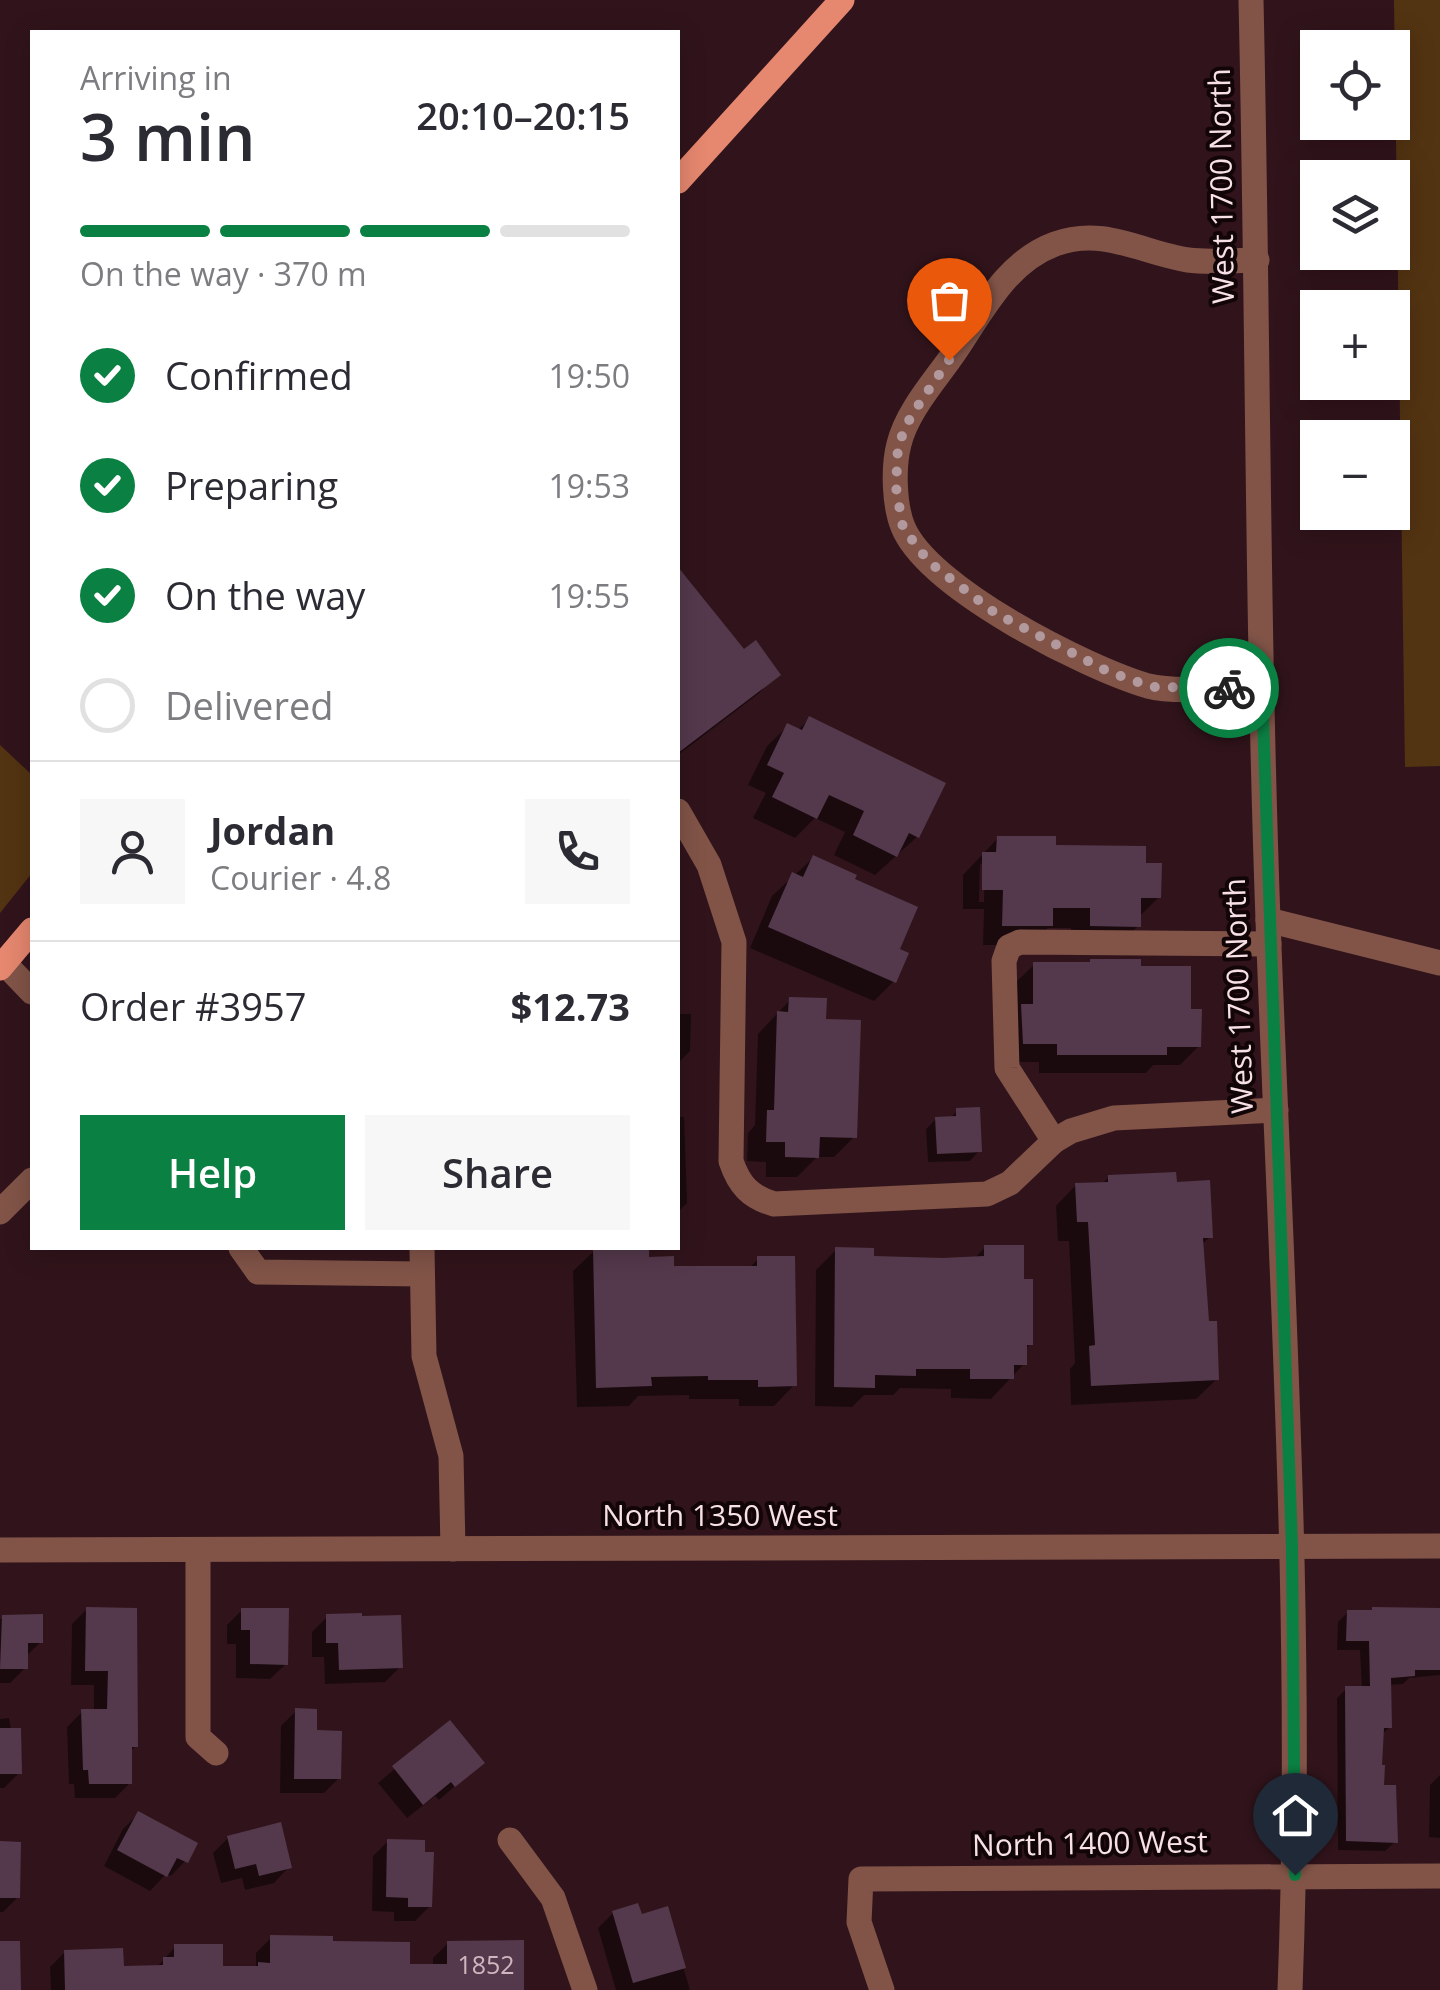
<!DOCTYPE html>
<html lang="en">
<head>
<meta charset="utf-8">
<style>
	body { margin:0; font-family:"Open Sans",sans-serif; background:#f7f7f7; color:#2b2b33; height:100vh; display:flex; flex-direction:column; font-size:38px; white-space:nowrap }
	* { box-sizing:border-box; margin:0 }
	p { font-size:32px; color:#7c7c81 }
	.icon { flex:none; width:55px; height:55px; fill:none; stroke:currentColor; stroke-width:2; stroke-linecap:round; stroke-linejoin:round }
	.map { position:relative; flex:1; overflow:hidden }
	.details { position:absolute; left:30px; top:30px; width:650px; height:1220px; display:flex; flex-direction:column; background:#fff; border-radius:0px; box-shadow:0 5px 25px #0003 }
	.details>* { flex:none }
	.buttons { position:absolute; left:1300px; top:30px; display:grid; gap:20px }
	.buttons a { display:grid; place-items:center; width:110px; height:110px; border-radius:0px; background:#fff; box-shadow:0 5px 25px #0003; font-size:50px }
	.pin { position:absolute; display:grid; place-items:center; width:85px; height:85px; color:#fff; margin:-102px -42px; border-radius:50% 50% 50% 0; rotate:-45deg; box-shadow:0 0 10px #0007 }
	.pin .icon { rotate:45deg }
	.courier { position:absolute; display:grid; place-items:center; width:100px; height:100px; margin:-50px; border:8px solid #0b8043; border-radius:50%; background:#fff; color:#222; box-shadow:0 2px 12px #0007 }
	.head em { font-style:normal; font-weight:600 }
	.head div { display:flex; flex-direction:column-reverse }
	.head { display:flex; align-items:center; justify-content:space-between; height:170px; padding:0 50px }
	h1 { font-size:65px; font-weight:600; line-height:75px }
	.bar { display:grid; grid-template-columns:repeat(4,1fr); gap:15px 10px; align-content:center; height:120px; padding:0 50px }
	.bar i { height:12px; border-radius:8px; background:#e1e1e2 }
	.bar .on { background:#0b8043 }
	.bar p { grid-column:span 4 }
	.line { display:flex; align-items:center; gap:25px; padding:0 50px; border-top:2px solid #e1e1e2 }
	.line div { flex:1 }
	.round { display:grid; place-items:center; flex:none; width:105px; height:105px; border-radius:0px; background:#f7f7f7 }
	ol { padding:0 50px; list-style:none }
	li { display:flex; align-items:center; gap:30px; height:110px }
	li p { margin-inline-start:auto }
	li .icon { padding:10px; border-radius:50%; background:#0b8043; color:#fff; stroke-width:4 }
	li:last-child { color:#7c7c81 }
	li i { width:55px; height:55px; border:5px solid #e1e1e2; border-radius:50% }
	.button { display:flex; gap:20px; margin-top:auto; padding:20px 50px }
	.button a { flex:1; height:115px; border-radius:0px; background:#0b8043; color:#fff; font-size:40px; font-weight:600; line-height:115px; text-align:center }
	.button a+a { background:#f7f7f7; color:#2b2b33 }
	.map>svg:first-child { display:block }
	.green { fill:#533412 }
	.shadow { fill:#0007; fill-rule:evenodd }
	.building { fill:#54394c }
	.lines { fill:none; stroke-linecap:round; stroke-linejoin:round }
	.minor { stroke:#825448; stroke-width:25 }
	.major { stroke:#e6876f; stroke-width:25 }
	.done { stroke:#b2999e; stroke-width:10; stroke-dasharray:0 18 }
	.route { stroke:#0b8043; stroke-width:12 }
	.labels { text-anchor:middle; stroke-width:8; stroke-linejoin:round; paint-order:stroke }
	.number-label { font-size:25px; fill:#ceb7bf }
	.street-label { font-size:30px; fill:#f7e1e5; stroke:#110507 }
</style>
</head>
<body>
<div class="map">
<svg width="1440" height="1990" viewBox="0 0 1440 1990">
	<rect width="100%" height="100%" fill="#31141b"/>
	<g class="green">
		<polygon points="1394,0 1440,0 1440,766 1405,767"/>
		<polygon points="0,745 32,775 32,873 0,913"/>
	</g>
	<g class="shadow">
		<polygon points="678,571 744,652 778,674 758,694 678,755"/>
		<polygon points="809,719 917,837 875,875 834,855 845,832 815,818 795,838 753,818 766,793 748,785 767,746 788,726 797,731"/>
		<path d="M998 838 1053 848 1159 897 1138 918V926L1118 946H1071V928H1048L1030 945H983L984 909H963V875ZM985 860 984 902H979L980 865Z"/>
		<polygon points="813,858 852,881 897,951 894,981 874,1001 750,948 772,896"/>
		<polygon points="1034,965 1189,1011 1199,1046 1180,1065 1153,1065 1146,1073 1039,1073 1039,1062 1004,1062 1014,984"/>
		<polygon points="678,974 679,1014 691,1014 690,1051 678,1063"/>
		<polygon points="790,1000 824,1022 854,1137 834,1157 817,1157 797,1177 766,1177 766,1162 747,1161 748,1133 755,1125 758,1034"/>
		<polygon points="957,1111 979,1151 970,1161 928,1162 926,1129 936,1119 949,1119"/>
		<polygon points="678,1117 684,1117 687,1203 678,1212"/>
		<polygon points="1109,1177 1174,1184 1210,1237 1201,1245 1207,1324 1217,1379 1196,1399 1071,1405 1070,1369 1075,1363 1069,1241 1058,1241 1056,1206 1076,1185 1102,1184"/>
		<polygon points="985,1247 1022,1282 1030,1344 1024,1350 1024,1364 991,1399 951,1398 951,1389 900,1388 893,1395 864,1395 852,1407 815,1406 816,1270 836,1250 871,1259 974,1259"/>
		<polygon points="594,1251 647,1260 672,1269 748,1269 758,1259 794,1385 774,1406 739,1406 739,1399 689,1399 689,1395 638,1396 629,1406 577,1407 573,1271"/>
		<polygon points="87,1609 136,1746 129,1752 130,1783 115,1798 75,1798 74,1784 69,1784 67,1727 82,1712 94,1711 94,1685 71,1685 72,1624"/>
		<polygon points="242,1610 286,1664 270,1679 236,1678 236,1644 227,1644 227,1625"/>
		<polygon points="1440,1610 1440,1675 1409,1678 1403,1684 1389,1685 1390,1727 1381,1735 1381,1788 1395,1842 1385,1851 1338,1850 1337,1698 1346,1689 1362,1689 1360,1650 1337,1650 1338,1622 1348,1612"/>
		<polygon points="41,1617 41,1642 25,1657 25,1668 10,1683 0,1683 0,1619"/>
		<polygon points="327,1617 400,1667 385,1682 325,1684 324,1657 312,1657 312,1632"/>
		<polygon points="296,1711 315,1733 339,1778 324,1793 280,1793 281,1726"/>
		<polygon points="9,1718 19,1773 4,1788 0,1788 0,1719"/>
		<polygon points="449,1723 481,1763 439,1800 435,1796 407,1818 378,1783"/>
		<polygon points="1440,1775 1440,1838 1429,1837 1430,1785"/>
		<polygon points="138,1814 185,1861 171,1876 166,1874 150,1891 104,1866 123,1829"/>
		<polygon points="228,1838 289,1867 274,1883 245,1890 242,1878 221,1883 213,1853"/>
		<polygon points="388,1841 430,1906 415,1921 394,1921 394,1912 372,1911 373,1856"/>
		<polygon points="0,1844 18,1897 3,1912 0,1912"/>
		<polygon points="666,1909 690,1990 616,1990 598,1928 613,1913 640,1917"/>
		<polygon points="271,1938 331,1943 407,1966 433,1966 433,1958 448,1943 522,1990 51,1990 50,1967 65,1952 121,1968 156,1968 175,1947 220,1968 256,1968 256,1953"/>
	</g>
	<g class="building">
		<polygon points="678,567 744,649 756,640 781,675 678,753"/>
		<polygon points="809,716 946,783 919,838 909,833 897,857 853,835 864,811 829,795 817,819 772,797 784,773 767,765 787,723 802,730"/>
		<polygon points="997,836 1056,836 1056,845 1146,846 1146,863 1162,863 1161,898 1141,898 1141,927 1090,926 1090,908 1053,908 1053,926 1002,926 1003,890 982,890 982,852 996,852"/>
		<polygon points="813,855 857,875 855,879 918,907 900,949 909,953 896,983 768,927 792,872 803,877"/>
		<polygon points="1090,959 1141,959 1141,966 1191,966 1191,1009 1202,1009 1201,1047 1167,1047 1167,1055 1057,1055 1057,1044 1023,1044 1021,1004 1033,1004 1033,962 1090,962"/>
		<polygon points="789,997 827,998 826,1019 861,1020 857,1138 820,1137 819,1158 785,1157 785,1142 766,1142 767,1110 774,1110 777,1011 788,1012"/>
		<polygon points="980,1107 982,1152 937,1154 935,1117 956,1116 956,1108"/>
		<polygon points="1176,1172 1177,1182 1210,1180 1213,1238 1203,1238 1209,1321 1217,1321 1219,1380 1091,1386 1089,1346 1095,1345 1088,1222 1077,1222 1075,1183 1108,1182 1108,1175"/>
		<polygon points="984,1245 1024,1245 1024,1279 1033,1279 1033,1345 1027,1345 1027,1365 1014,1365 1014,1379 970,1379 970,1369 916,1369 916,1376 875,1375 875,1388 834,1387 835,1247 874,1248 874,1256 943,1258 984,1256"/>
		<polygon points="593,1248 649,1248 649,1257 674,1256 674,1266 757,1266 757,1256 795,1256 797,1386 758,1387 758,1380 708,1380 708,1376 651,1377 652,1386 596,1388"/>
		<polygon points="86,1607 137,1608 138,1747 132,1747 132,1784 89,1784 88,1770 83,1770 81,1709 107,1709 108,1671 85,1671"/>
		<polygon points="1372,1607 1440,1608 1440,1670 1415,1670 1415,1676 1391,1678 1392,1728 1384,1728 1382,1765 1385,1765 1384,1785 1396,1785 1398,1843 1346,1841 1345,1686 1370,1686 1369,1641 1346,1641 1347,1610 1372,1610"/>
		<polygon points="241,1608 289,1608 288,1665 250,1664 250,1630 241,1630"/>
		<polygon points="362,1613 362,1616 401,1615 403,1668 339,1670 338,1643 326,1643 326,1614"/>
		<polygon points="43,1614 43,1643 28,1643 28,1669 0,1669 2,1615"/>
		<polygon points="295,1708 317,1709 317,1730 342,1731 341,1779 294,1779"/>
		<polygon points="450,1720 485,1763 455,1787 451,1782 423,1805 392,1766"/>
		<polygon points="0,1728 21,1728 22,1774 0,1774"/>
		<polygon points="138,1811 198,1843 188,1863 177,1858 167,1877 117,1850"/>
		<polygon points="281,1822 292,1868 259,1876 256,1864 235,1869 227,1836"/>
		<polygon points="387,1839 425,1840 425,1852 434,1852 432,1907 408,1907 408,1898 386,1897"/>
		<polygon points="0,1841 21,1842 20,1898 0,1898"/>
		<polygon points="638,1903 642,1914 668,1906 686,1968 633,1983 612,1911"/>
		<polygon points="270,1935 333,1936 333,1941 410,1942 410,1964 447,1964 447,1941 524,1940 524,1990 65,1990 64,1950 123,1948 124,1966 163,1965 163,1957 174,1957 174,1944 223,1944 223,1966 258,1966 258,1962 270,1963"/>
		<polygon points="0,1941 20,1941 21,1990 0,1990"/>
	</g>
	<g class="lines">
		<g class="minor">
			<path d="M1251 0C1258 307 1257 614 1268 920 1281 1276 1304 1633 1290 1990"/>
			<path d="M1257 260C1235 260 1210 263 1188 260 1142 253 1104 226 1055 244 1006 262 982 312 954 353 935 381 907 411 899 444 893 467 894 505 903 527 928 588 1086 668 1148 686 1176 693 1231 688 1262 688"/>
			<path d="M678 811 709 865 734 942 731 1161C739 1185 750 1197 774 1204L987 1194 1010 1183 1054 1141 1071 1131 1114 1118 1276 1110"/>
			<polyline points="1268,920 1440,963"/>
			<polyline points="5,964 32,992"/>
			<polyline points="1054,1141 1007,1068 1004,961 1009,947 1020,942 1269,944"/>
			<polyline points="0,1212 32,1180"/>
			<polyline points="241,1248 258,1272 422,1274"/>
			<polyline points="422,1248 424,1356 451,1456 453,1549"/>
			<polyline points="0,1550 1440,1546"/>
			<polyline points="198,1550 198,1737 216,1753"/>
			<polyline points="510,1840 553,1898 585,1990"/>
			<polyline points="882,1990 859,1922 861,1879 1440,1876"/>
		</g>
		<g class="major">
			<polyline points="678,181 842,0"/>
			<polyline points="0,968 32,930"/>
		</g>
	</g>
	<g class="lines">
		<polyline class="done" points="949,360 911,416 898,445 896,487 903,528 929,562 995,613 1109,672 1152,687 1229,688"/>
		<polyline class="route" points="1229,688 1262,688 1292,1548 1295,1875"/>
	</g>
	<g class="labels">
		<g class="number-label">
			<text x="486" y="1974">1852</text>
		</g>
		<g class="street-label">
			<text transform="translate(1222 186) rotate(-91)" y="10">West 1700 North</text>
			<text transform="translate(1239 996) rotate(-92)" y="10">West 1700 North</text>
			<text x="720" y="1526">North 1350 West</text>
			<text transform="translate(1090 1844) rotate(-1)" y="10">North 1400 West</text>
		</g>
	</g>
</svg>
<div class="buttons">
<a><svg class="icon" aria-label="locate" viewBox="0 0 24 24"><circle cx="12" cy="12" r="6"/><path d="M12 2v4M12 18v4M2 12h4M18 12h4"/></svg></a>
<a><svg class="icon" aria-label="layers" viewBox="0 0 24 24"><path d="M12 4l9 5-9 5-9-5zM3 14l9 5 9-5"/></svg></a>
<a>+</a>
<a>−</a>
</div>
<div class="pin" style="left:949px;top:360px;background:#ea580c"><svg class="icon" aria-label="bag" viewBox="0 0 24 24"><path d="M5 8h14l-1 12H6zM9 8a3 3 0 0 1 6 0"/></svg></div>
<div class="pin" style="left:1295px;top:1875px;background:#1f2937"><svg class="icon" aria-label="home" viewBox="0 0 24 24"><path d="M3 11l9-7 9 7M6 9v11h12V9"/></svg></div>
<div class="courier" style="left:1229px;top:688px"><svg class="icon" aria-label="bike" viewBox="0 0 24 24"><circle cx="6" cy="16" r="4"/><circle cx="18" cy="16" r="4"/><path d="M6 16l4-8h5l3 8M10 8l3 8H6M13 5h3"/></svg></div>
<section class="details">
<div class="head"><div><h1>3 min</h1><p>Arriving in</p></div><em>20:10–20:15</em></div>
<div class="bar"><i class="on"></i><i class="on"></i><i class="on"></i><i></i><p>On the way · 370 m</p></div>
<ol>
<li><svg class="icon" aria-label="check" viewBox="0 0 24 24"><path d="M5 12l5 5 9-10"/></svg>Confirmed<p>19:50</p></li>
<li><svg class="icon" aria-label="check" viewBox="0 0 24 24"><path d="M5 12l5 5 9-10"/></svg>Preparing<p>19:53</p></li>
<li><svg class="icon" aria-label="check" viewBox="0 0 24 24"><path d="M5 12l5 5 9-10"/></svg>On the way<p>19:55</p></li>
<li><i></i>Delivered</li>
</ol>
<div class="line" style="height:180px"><a class="round"><svg class="icon" aria-label="person" viewBox="0 0 24 24"><circle cx="12" cy="8" r="4"/><path d="M4 21q1-7 8-7t8 7"/></svg></a><div><b>Jordan</b><p>Courier · 4.8</p></div><a class="round"><svg class="icon" aria-label="phone" viewBox="0 0 24 24"><path d="M5 4h4l2 5-3 2q2 4 5 5l2-3 5 2v4C11 20 4 13 5 4z"/></svg></a></div>
<div class="line" style="height:130px"><div>Order #3957</div><b>$12.73</b></div>
<div class="button"><a>Help</a><a>Share</a></div>
</section>
</div>
</body>
</html>
